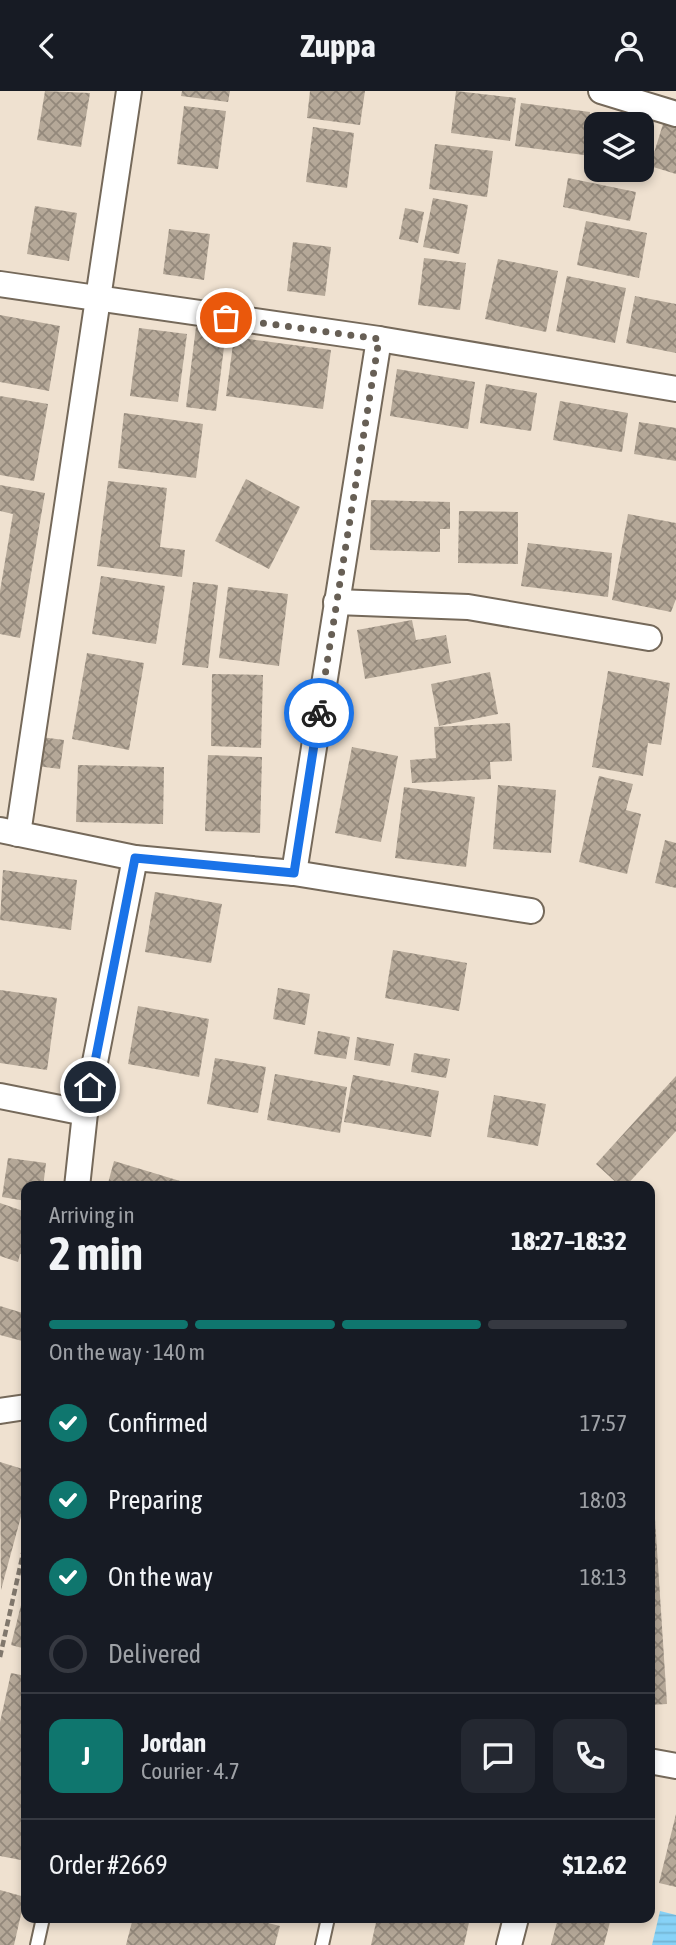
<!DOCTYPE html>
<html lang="en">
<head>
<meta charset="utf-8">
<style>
	body { margin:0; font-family:"Asap Condensed",sans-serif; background:#242831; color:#f1f3f6; height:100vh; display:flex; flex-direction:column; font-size:26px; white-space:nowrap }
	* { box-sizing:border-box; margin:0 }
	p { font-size:23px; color:#9ea1a6 }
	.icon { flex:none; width:38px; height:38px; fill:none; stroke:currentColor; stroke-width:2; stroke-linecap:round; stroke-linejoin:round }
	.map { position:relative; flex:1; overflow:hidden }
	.drawer { position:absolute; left:21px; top:1090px; width:634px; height:742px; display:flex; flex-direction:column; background:#171b24; border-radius:14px; box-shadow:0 4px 10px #0003 }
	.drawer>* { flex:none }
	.controls { position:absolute; left:584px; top:21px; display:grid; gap:14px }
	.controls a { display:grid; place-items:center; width:70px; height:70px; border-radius:14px; background:#171b24; box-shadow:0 4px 10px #0003; font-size:35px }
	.pin { position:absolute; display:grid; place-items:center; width:60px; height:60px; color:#fff; margin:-30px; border:4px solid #fff; border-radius:50%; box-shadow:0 2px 7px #0007 }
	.courier { position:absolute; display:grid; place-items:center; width:70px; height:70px; margin:-35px; border:5px solid #1a73e8; border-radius:50%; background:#fff; color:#222; box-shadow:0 2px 9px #0007 }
	.overview em { font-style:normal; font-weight:700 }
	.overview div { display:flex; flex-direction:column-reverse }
	.overview { display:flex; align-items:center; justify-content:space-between; height:119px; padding:0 28px }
	h1 { font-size:46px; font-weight:700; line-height:52px }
	.bar { display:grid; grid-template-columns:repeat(4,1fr); gap:10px 7px; align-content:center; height:84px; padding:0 28px }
	.bar i { height:9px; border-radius:5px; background:#363941 }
	.bar .selected { background:#0f766e }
	.bar p { grid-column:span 4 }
	.line { display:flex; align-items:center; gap:18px; padding:0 28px; border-top:2px solid #363941 }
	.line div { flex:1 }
	.round { display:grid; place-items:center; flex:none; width:74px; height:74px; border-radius:14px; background:#242831 }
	ol { padding:0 28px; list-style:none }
	li { display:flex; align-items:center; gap:21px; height:77px }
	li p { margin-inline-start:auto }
	li .icon { padding:7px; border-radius:50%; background:#0f766e; color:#fff; stroke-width:4 }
	li:last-child { color:#9ea1a6 }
	li i { width:38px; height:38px; border:4px solid #363941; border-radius:50% }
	header { display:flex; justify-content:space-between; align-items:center; height:91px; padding:0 28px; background:#171b24; font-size:32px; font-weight:700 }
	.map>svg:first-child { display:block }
	.water { fill:url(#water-rules) }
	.building { fill:url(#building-cross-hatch) }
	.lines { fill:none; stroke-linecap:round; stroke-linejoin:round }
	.lane-casing { stroke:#75695a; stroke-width:16 }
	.street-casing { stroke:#75695a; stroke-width:28 }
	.path { stroke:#80776c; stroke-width:4.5; stroke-dasharray:7 3.5; stroke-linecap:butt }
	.lane { stroke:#fff; stroke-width:12 }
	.street { stroke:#fff; stroke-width:24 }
	.done { stroke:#675f55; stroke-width:7; stroke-dasharray:0 12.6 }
	.route { stroke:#1a73e8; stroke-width:9 }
</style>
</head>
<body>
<header><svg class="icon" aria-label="back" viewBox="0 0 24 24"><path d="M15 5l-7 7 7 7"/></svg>Zuppa<svg class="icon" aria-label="person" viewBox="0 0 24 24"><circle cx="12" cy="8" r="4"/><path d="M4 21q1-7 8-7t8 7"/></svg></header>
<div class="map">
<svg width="676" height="1854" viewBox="0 0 676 1854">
	<defs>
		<pattern id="water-rules" width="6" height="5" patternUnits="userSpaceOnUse" patternTransform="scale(1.75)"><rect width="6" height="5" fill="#87d2f7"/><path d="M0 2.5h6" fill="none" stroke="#74b4d3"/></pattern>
		<pattern id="building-cross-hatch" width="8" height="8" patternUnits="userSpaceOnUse" patternTransform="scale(1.75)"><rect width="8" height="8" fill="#b5a898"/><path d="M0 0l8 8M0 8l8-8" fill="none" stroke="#93887b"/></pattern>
	</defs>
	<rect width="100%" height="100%" fill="#efe1d0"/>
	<polygon class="water" points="660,1820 676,1824 676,1854 652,1854"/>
	<g class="building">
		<polygon points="45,0 90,2 81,56 37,49"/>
		<polygon points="182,0 230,0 228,11 181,5"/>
		<polygon points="310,0 365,0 360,34 307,27"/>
		<polygon points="456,0 516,7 510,50 451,42"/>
		<polygon points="521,12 590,21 584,64 515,55"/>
		<polygon points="184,15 226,20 218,78 177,73"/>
		<polygon points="663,33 676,37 676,83 650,75"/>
		<polygon points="313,36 354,42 347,97 306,91"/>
		<polygon points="435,53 493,60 487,106 429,98"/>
		<polygon points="568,87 636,101 630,130 563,116"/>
		<polygon points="433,107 468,114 459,163 423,156"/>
		<polygon points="35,115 77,122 69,170 27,163"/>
		<polygon points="405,117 424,121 418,152 399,148"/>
		<polygon points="586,130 647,142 639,187 577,174"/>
		<polygon points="169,138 210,143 204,189 163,183"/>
		<polygon points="293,151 331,156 325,205 287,200"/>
		<polygon points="424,167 466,172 460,219 418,214"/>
		<polygon points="498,168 558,180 546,241 485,228"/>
		<polygon points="567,185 626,197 615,252 556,240"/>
		<polygon points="635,205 676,213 676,262 626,252"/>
		<polygon points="0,224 60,235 49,300 0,291"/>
		<polygon points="196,236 226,240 216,320 186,316"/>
		<polygon points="139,237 187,243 178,311 130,305"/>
		<polygon points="234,246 331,259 323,318 226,305"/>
		<polygon points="397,278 475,291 468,338 390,325"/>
		<polygon points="486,293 537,302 531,340 480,332"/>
		<polygon points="0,305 48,313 34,390 0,384"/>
		<polygon points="560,310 628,322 622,361 553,349"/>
		<polygon points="124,322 203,333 196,387 118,377"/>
		<polygon points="639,331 676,337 676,370 634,363"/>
		<polygon points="246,388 300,416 269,478 215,450"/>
		<polygon points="108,390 167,397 160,456 185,459 182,486 97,475"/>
		<polygon points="0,394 45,402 20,547 0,543 0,500 13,423 0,420"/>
		<polygon points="371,409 450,411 450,438 440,438 440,461 370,459"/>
		<polygon points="459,420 518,421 518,473 458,472"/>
		<polygon points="628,423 676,432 676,508 671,521 612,509"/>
		<polygon points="528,452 612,462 608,506 521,495"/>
		<polygon points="101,485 165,495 156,553 92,543"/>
		<polygon points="193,491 218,494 208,577 182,574"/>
		<polygon points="228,496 288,503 279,575 219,567"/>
		<polygon points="412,529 416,549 446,544 451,572 365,588 357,539"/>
		<polygon points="87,562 144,572 129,659 72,648"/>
		<polygon points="608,580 670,592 661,654 648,652 643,685 592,676"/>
		<polygon points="490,581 498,623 439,635 431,593"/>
		<polygon points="212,583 263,584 261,657 211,655"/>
		<polygon points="510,632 512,670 490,671 491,688 412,692 410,669 436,667 434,636"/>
		<polygon points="41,646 64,649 60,678 37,675"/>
		<polygon points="352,656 398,665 381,751 335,742"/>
		<polygon points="208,664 262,666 260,742 205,740"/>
		<polygon points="78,674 164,676 163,733 76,731"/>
		<polygon points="599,685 633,693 626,719 641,723 627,783 579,771"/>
		<polygon points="498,694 556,699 551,762 493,758"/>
		<polygon points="404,696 475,706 466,776 395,767"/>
		<polygon points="665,749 676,752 676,797 655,792"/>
		<polygon points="3,779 77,789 71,839 0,829"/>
		<polygon points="155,801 222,813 211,872 145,861"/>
		<polygon points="393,859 467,872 459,920 385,907"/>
		<polygon points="278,897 310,903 305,934 273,928"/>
		<polygon points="0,899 57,907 47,979 0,972"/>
		<polygon points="138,915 209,928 199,986 128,973"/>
		<polygon points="318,940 350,946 346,968 314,963"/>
		<polygon points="357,946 394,953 390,975 354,969"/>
		<polygon points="414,962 450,968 446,987 411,981"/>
		<polygon points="215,967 266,976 258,1022 207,1013"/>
		<polygon points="275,983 347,996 340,1042 267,1029"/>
		<polygon points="353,984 439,1000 431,1046 344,1031"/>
		<polygon points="676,985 676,1040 625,1096 621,1096 596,1073"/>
		<polygon points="494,1004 546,1013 538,1055 487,1046"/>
		<polygon points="8,1067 46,1072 43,1096 26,1096 26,1110 2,1106"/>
		<polygon points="114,1070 190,1093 190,1096 107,1096"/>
		<polygon points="0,1112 26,1121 26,1165 20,1163 18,1171 0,1165"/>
		<polygon points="0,1215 26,1223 26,1251 0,1244"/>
		<polygon points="649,1311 655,1312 651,1346 649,1346"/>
		<polygon points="0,1371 26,1379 26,1407 1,1499"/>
		<polygon points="649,1428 655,1428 667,1613 649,1614"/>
		<polygon points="26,1494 26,1558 11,1554"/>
		<polygon points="11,1582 26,1585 26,1770 0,1765 0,1631"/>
		<polygon points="676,1723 676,1796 659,1792"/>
		<polygon points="0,1799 25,1806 14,1854 0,1854"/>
		<polygon points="133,1827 248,1827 280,1835 275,1854 126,1854"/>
		<polygon points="377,1827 470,1827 464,1854 371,1854"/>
		<polygon points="558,1827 611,1827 604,1854 551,1854"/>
	</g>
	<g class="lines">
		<defs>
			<g id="lane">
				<polyline points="37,1854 43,1827"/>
				<polyline points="322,1854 328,1827"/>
			</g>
			<g id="street">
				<polyline points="601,0 676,23"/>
				<polyline points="0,193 379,248 676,298"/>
				<polyline points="336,511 468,516 649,547"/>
				<polyline points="0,739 135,767 294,782 531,820"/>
				<polyline points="18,743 129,0"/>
				<polyline points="294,782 379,248"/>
				<polyline points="0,1005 85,1022"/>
				<polyline points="77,1096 85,1022 135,767"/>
				<polyline points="0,1320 26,1316"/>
				<polyline points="649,1670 676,1675"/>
				<polyline points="509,1854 516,1827"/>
			</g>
		</defs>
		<use href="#lane" class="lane-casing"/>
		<use href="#street" class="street-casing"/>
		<polyline class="path" points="0,1566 26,1449"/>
		<use href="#lane" class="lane"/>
		<use href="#street" class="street"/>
	</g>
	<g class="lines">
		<polyline class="done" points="226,227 379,248 319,622"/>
		<polyline class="route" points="90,996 135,767 294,782 319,622"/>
	</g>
</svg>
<div class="controls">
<a><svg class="icon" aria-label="layers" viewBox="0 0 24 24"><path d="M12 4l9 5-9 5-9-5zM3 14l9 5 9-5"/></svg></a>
</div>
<div class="pin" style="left:226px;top:227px;background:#ea580c"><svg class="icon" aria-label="bag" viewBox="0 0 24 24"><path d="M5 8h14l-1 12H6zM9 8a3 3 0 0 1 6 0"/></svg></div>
<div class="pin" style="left:90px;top:996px;background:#1f2937"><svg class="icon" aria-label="home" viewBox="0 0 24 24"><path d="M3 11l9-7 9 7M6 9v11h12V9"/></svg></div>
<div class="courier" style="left:319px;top:622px"><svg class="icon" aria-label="bike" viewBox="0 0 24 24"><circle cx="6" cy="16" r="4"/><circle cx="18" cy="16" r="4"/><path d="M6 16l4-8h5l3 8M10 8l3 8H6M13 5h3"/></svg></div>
<section class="drawer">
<div class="overview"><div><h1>2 min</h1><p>Arriving in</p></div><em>18:27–18:32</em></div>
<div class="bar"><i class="selected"></i><i class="selected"></i><i class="selected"></i><i></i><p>On the way · 140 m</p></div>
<ol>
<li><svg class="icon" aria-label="check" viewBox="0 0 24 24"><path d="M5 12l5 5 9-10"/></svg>Confirmed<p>17:57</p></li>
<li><svg class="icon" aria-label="check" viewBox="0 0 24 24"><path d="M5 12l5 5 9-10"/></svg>Preparing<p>18:03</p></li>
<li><svg class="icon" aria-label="check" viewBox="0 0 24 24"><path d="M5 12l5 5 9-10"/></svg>On the way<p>18:13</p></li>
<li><i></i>Delivered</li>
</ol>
<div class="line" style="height:126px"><b class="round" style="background:#0f766e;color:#fff">J</b><div><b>Jordan</b><p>Courier · 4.7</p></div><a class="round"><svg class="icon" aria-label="chat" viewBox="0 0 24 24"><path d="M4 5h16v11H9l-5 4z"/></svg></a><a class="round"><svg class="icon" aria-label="phone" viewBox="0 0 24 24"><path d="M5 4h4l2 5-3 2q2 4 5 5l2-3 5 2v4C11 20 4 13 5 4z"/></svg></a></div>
<div class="line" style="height:91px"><div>Order #2669</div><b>$12.62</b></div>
</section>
</div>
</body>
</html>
